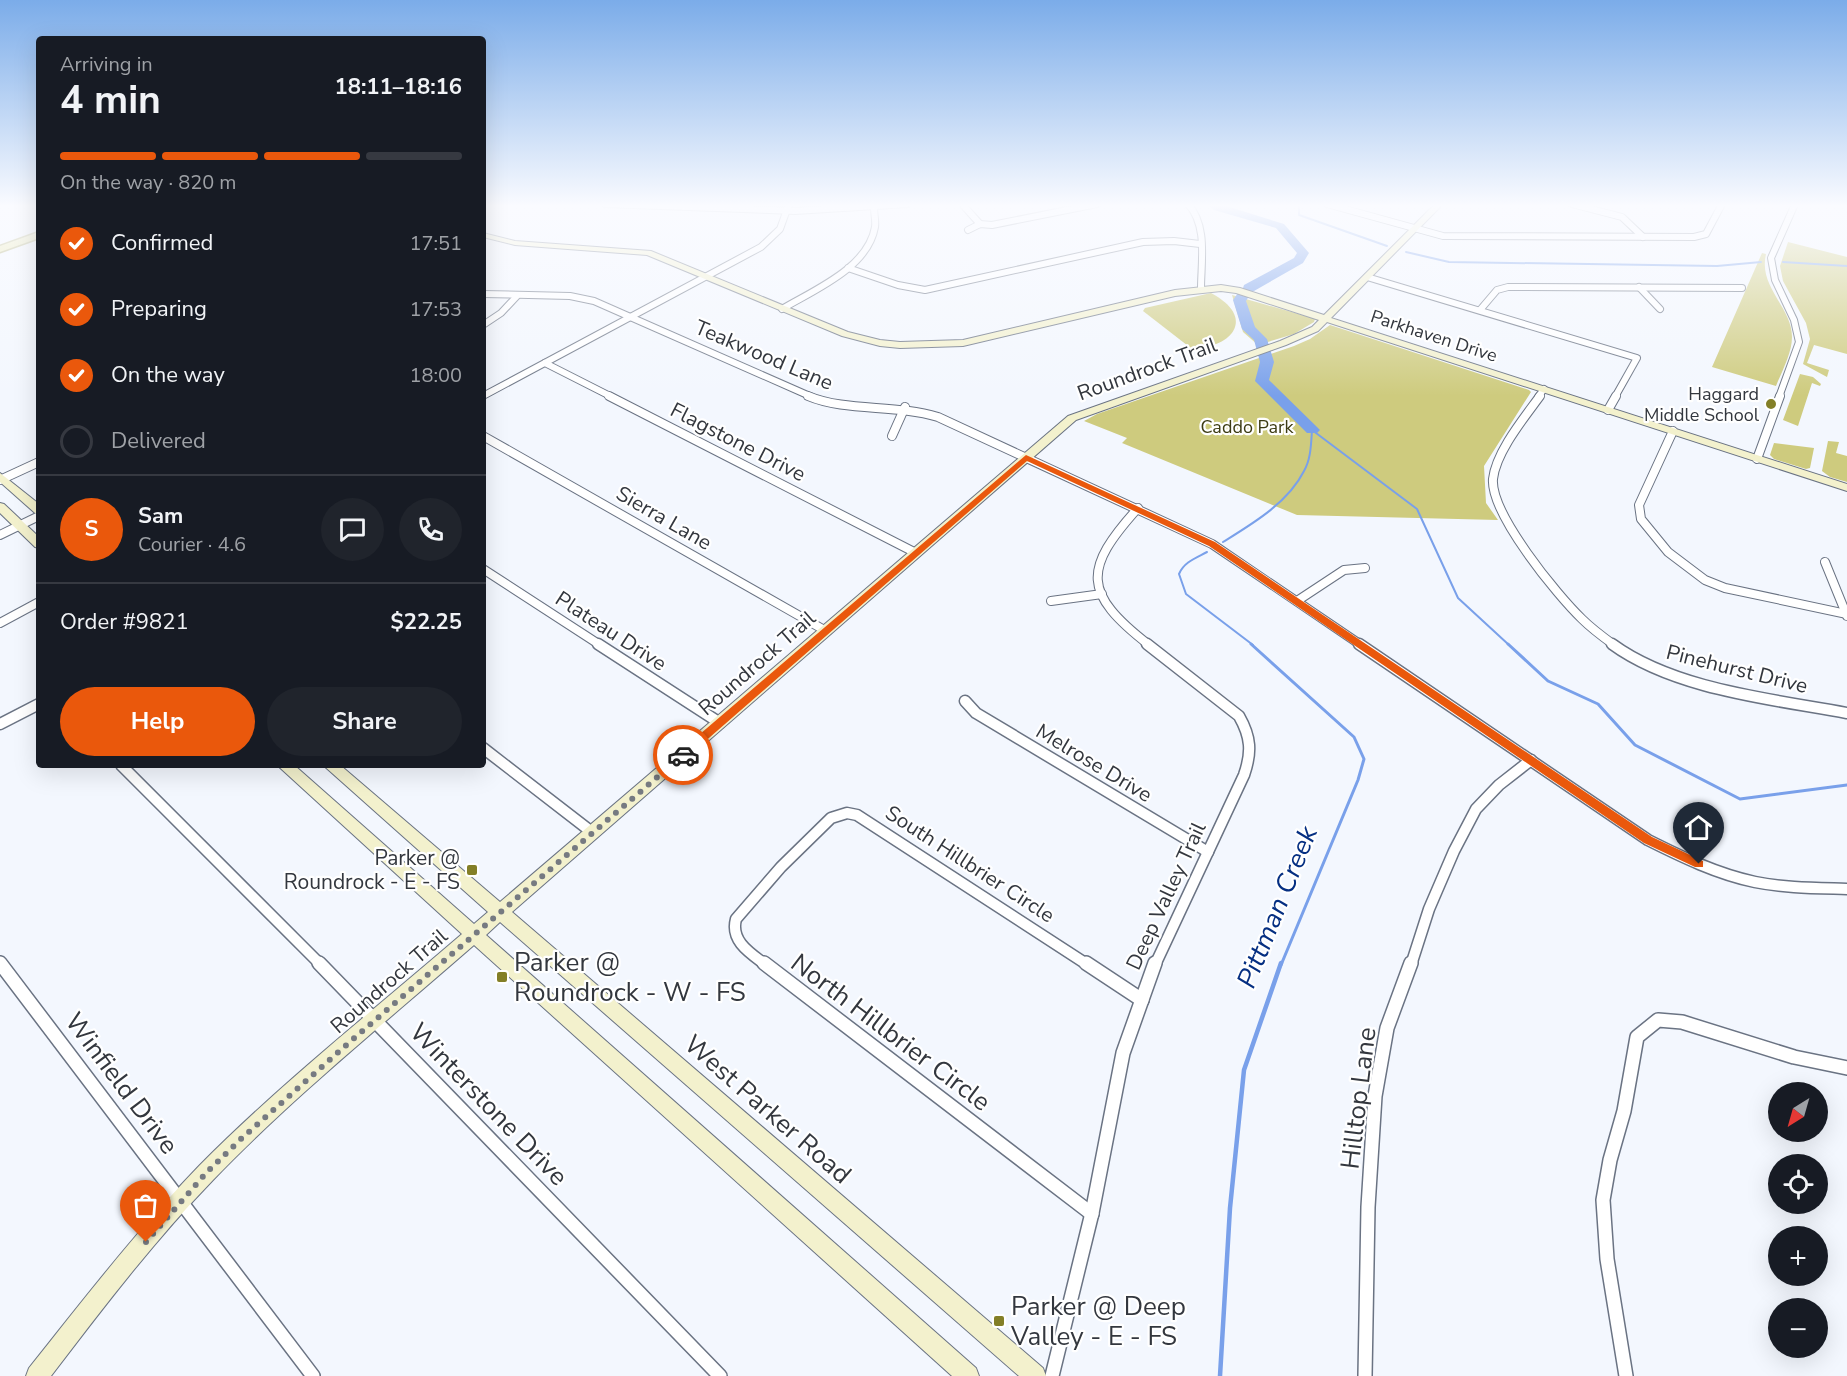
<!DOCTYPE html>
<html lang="en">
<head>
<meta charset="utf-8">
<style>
	body { margin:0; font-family:"Nunito Sans",sans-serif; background:#20242c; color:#f1f3f6; height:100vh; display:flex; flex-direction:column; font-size:22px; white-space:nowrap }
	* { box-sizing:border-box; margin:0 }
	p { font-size:20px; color:#9ea1a6 }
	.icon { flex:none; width:33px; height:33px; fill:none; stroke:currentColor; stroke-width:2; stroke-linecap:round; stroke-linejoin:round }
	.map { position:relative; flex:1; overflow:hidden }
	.sheet { position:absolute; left:36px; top:36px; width:450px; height:732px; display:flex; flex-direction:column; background:#171b24; border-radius:6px; box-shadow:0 6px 24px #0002 }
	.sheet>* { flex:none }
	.needle { width:39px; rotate:217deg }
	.fabs { position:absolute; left:1768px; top:1082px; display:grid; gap:12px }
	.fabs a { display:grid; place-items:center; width:60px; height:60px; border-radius:50%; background:#171b24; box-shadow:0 6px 24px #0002; font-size:30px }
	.pin { position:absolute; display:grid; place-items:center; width:51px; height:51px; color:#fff; margin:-62px -26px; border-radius:50% 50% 50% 0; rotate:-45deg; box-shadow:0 0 6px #0007 }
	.pin .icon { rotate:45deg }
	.courier { position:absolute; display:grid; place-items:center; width:60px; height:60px; margin:-30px; border:4px solid #ea580c; border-radius:50%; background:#fff; color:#222; box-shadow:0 2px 8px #0007 }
	.overview em { font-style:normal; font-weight:700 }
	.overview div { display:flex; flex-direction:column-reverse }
	.overview { display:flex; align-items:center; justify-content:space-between; height:102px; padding:0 24px }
	h1 { font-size:39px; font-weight:700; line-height:45px }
	.bar { display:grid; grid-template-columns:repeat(4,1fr); gap:9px 6px; align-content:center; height:72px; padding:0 24px }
	.bar i { height:8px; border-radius:4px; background:#363941 }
	.bar .on { background:#ea580c }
	.bar p { grid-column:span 4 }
	.line { display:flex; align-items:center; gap:15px; padding:0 24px; border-top:2px solid #363941 }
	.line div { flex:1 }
	.round { display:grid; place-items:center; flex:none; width:63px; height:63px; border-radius:32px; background:#20242c }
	ol { padding:0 24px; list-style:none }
	li { display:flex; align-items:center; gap:18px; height:66px }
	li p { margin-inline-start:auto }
	li .icon { padding:6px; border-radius:50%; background:#ea580c; color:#fff; stroke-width:4 }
	li:last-child { color:#9ea1a6 }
	li i { width:33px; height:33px; border:3px solid #363941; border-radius:50% }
	.action { display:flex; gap:12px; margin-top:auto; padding:12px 24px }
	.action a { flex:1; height:69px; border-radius:36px; background:#ea580c; color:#fff; font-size:24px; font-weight:700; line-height:69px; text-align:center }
	.action a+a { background:#20242c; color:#f1f3f6 }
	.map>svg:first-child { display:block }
	.green { fill:#cecb7e }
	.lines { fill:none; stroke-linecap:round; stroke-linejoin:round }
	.stream-far2 { stroke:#79a0ea; stroke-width:2 }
	.stream-far1 { stroke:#79a0ea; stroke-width:3 }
	.stream { stroke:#79a0ea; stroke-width:4.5 }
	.river { fill:#79a0ea; fill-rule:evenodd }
	.street-far3-casing { stroke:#6a7383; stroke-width:8 }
	.street-far2-casing { stroke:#6a7383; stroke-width:10 }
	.street-far1-casing { stroke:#6a7383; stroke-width:13 }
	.street-casing { stroke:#6a7383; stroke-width:16 }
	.secondary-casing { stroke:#6a7383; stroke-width:2 }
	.primary-casing { stroke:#9d9b50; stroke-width:3 }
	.street-far3 { stroke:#fff; stroke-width:6 }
	.street-far2 { stroke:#fff; stroke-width:8 }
	.street-far1 { stroke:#fff; stroke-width:10 }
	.street { stroke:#fff; stroke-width:13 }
	.secondary { fill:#f3f1cd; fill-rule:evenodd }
	.primary { fill:#e6e39b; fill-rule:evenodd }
	.route { fill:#ea580c }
	.done { stroke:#767a81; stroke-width:6; stroke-dasharray:0 10.8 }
	.poi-dot { fill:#837f27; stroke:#fff; stroke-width:2 }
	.labels { text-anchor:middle; stroke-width:4.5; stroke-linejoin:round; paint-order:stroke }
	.far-street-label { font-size:18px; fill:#33373e; stroke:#fff }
	.far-poi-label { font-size:18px; fill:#33373e; stroke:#fff; text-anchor:end }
	.far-park-label { font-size:18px; fill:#3c3b13; stroke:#fff }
	.street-label { font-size:21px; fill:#33373e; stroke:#fff }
	.poi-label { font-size:21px; fill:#33373e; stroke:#fff; text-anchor:end }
	.near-poi-label { font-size:26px; fill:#33373e; stroke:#fff; text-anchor:start }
	.near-street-label { font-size:26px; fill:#33373e; stroke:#fff }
	.near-water-label { font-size:27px; font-style:italic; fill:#052f82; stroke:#fff }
</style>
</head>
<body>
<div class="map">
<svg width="1847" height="1376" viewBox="0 0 1847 1376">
	<rect width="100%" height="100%" fill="#f3f7fe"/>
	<g class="green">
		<polygon points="1788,242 1847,257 1847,354 1814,345 1807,363 1829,370 1827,377 1803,364 1810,339 1806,323 1783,281 1780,266"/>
		<path d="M1762 253 1766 254C1758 287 1792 307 1792 337 1792 353 1782 371 1776 386L1712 367Z"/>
		<path d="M1211 293C1256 317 1234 347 1192 349L1143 311 1145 308Z"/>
		<polygon points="1232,295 1309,317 1315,319 1314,322 1294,334 1258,345 1243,332"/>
		<polygon points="1330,325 1529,390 1531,392 1484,466 1486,503 1498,520 1297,515 1122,443 1127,438 1084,421 1097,414 1294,346 1310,339"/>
		<polygon points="1800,374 1813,377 1821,384 1820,386 1812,383 1798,426 1783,420"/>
		<polygon points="1828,441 1839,442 1836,453 1847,456 1847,482 1830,477 1822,471"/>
		<polygon points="1774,443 1814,448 1810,468 1806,469 1774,459 1770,455"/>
	</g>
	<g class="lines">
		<g class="stream-far2">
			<polyline points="1299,204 1299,215 1302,216 1387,246"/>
			<polyline points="1406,252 1449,262 1717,266 1761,262"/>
			<polyline points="1783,262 1847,266"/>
			<polyline points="1312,430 1417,509 1458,598 1509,645"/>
			<path d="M1223 542C1252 524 1288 503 1304 471 1311 459 1311 444 1312 430"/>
			<path d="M1207 552C1196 558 1184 562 1179 574L1186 594 1253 645"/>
		</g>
		<g class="stream-far1">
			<polyline points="1251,644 1354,737 1364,759 1358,780 1281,965"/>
			<polyline points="1508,644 1548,681 1598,704 1635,745 1740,799 1847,785"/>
		</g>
		<polyline class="stream" points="1220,1376 1230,1208 1244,1070 1281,963"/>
		<g class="river">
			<polygon points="1208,204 1220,204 1284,224 1309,253 1303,263 1254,291 1244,291 1243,288 1244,285 1294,258 1297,253 1276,228 1214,210"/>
			<polygon points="1243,292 1249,296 1246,301 1255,327 1267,339 1274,362 1269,380 1317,427 1320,430 1317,433 1307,433 1255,381 1260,362 1254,340 1242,329 1233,300 1238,293"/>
		</g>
		<defs>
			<g id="street-far3">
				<polyline points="606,204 795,211 907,204"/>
				<polyline points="962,204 980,224"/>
				<path d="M1188 204C1208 226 1201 261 1201 289"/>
				<polyline points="1327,204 1443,236 1694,237 1706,234 1722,204"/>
				<polyline points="1572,204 1622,217 1643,237"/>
				<polyline points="968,230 980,224 992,225 1097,204"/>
				<polyline points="848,268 898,285 925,290 1143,242 1174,241 1200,244"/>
				<polyline points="1367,277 1637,358 1615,397"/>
				<polyline points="1639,287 1660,309"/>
				<polyline points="483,294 570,296 594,301 812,397"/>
				<path d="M782 309C814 290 868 268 875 227 876 221 874 214 874 208"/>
				<polyline points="1480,310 1497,290 1508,287 1742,288"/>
				<polyline points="483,325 501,313 517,296"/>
				<polyline points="545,363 612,397"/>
				<polyline points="483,396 761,247 780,229 789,204"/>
				<polyline points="1538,397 1544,389"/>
				<polyline points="1779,397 1799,342 1794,320 1775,280 1771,258 1795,204"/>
			</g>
			<g id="street-far2">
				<polyline points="609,396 916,553"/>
				<path d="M808 396C846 412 895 404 938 417L1212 544 1361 645"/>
				<path d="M1540 396C1524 418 1496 452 1493 479 1490 513 1557 595 1582 619 1592 629 1603 637 1614 645"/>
				<polyline points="1608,410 1616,396"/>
				<polyline points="1673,431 1639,505 1641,519 1668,552 1705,580 1725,588 1847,614"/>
				<polyline points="483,436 826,631"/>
				<polyline points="892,436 905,407"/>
				<polyline points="1757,459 1780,396"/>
				<polyline points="0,480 39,462"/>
				<path d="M1138 508C1083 569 1082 593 1149 645"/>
				<polyline points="0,535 39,516"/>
				<polyline points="1825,562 1847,616"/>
				<polyline points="483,569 600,645"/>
				<polyline points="1051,601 1102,594"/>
				<polyline points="1297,601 1344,570 1365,568"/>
				<polyline points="0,623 39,602"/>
			</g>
			<g id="street-far1">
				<polyline points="598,644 720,723"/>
				<path d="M1147 644 1239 716C1251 737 1252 752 1244 775L1155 965"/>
				<path d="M1359 644 1648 840C1682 857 1717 874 1755 882 1785 888 1816 888 1847 889"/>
				<path d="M1612 644C1675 690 1772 699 1847 713"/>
				<polyline points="965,701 976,713 1208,852"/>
				<polyline points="0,724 39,704"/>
				<polyline points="483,748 593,833"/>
				<polyline points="121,765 321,965"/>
				<polyline points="0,963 1,965"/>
				<path d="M766 965C750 953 730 941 736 919L781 867 831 818 847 813 857 815 1088 965"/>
				<polyline points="1411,965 1429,909 1454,851 1476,809 1499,785 1531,760"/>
			</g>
			<g id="street">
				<polyline points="0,963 313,1376"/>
				<polyline points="319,963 720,1376"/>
				<polyline points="764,963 1092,1214"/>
				<polyline points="1086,963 1142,1000"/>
				<polyline points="1052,1376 1092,1213 1123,1053 1155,963"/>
				<polyline points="1365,1376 1368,1207 1375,1096 1387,1028 1411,963"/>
				<polyline points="1626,1376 1607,1259 1603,1200 1610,1160 1624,1111 1637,1037 1658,1020 1682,1022 1794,1057 1847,1068"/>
			</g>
			<g id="secondary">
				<path d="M1435 204H1443L1331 318 1847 484V491L1327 322 1318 331 1286 345 1076 420 512 912 1043 1368 1046 1376H1019L500 922 486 935 976 1368 979 1376H952L474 945C386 1022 294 1096 213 1180 154 1241 102 1309 51 1376H26L29 1368C84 1299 138 1229 199 1166 281 1083 374 1010 462 934L277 765H294L474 924 488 912 323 765H340L500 902 1068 416 1280 341 1312 327 1319 320 1236 293 1221 291 1175 296 963 346 900 348 880 346 842 336 647 255 515 245 483 237V233L515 241 651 251 848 332 880 340 900 342 963 340 1175 290 1221 285 1240 288 1324 315Z"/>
				<polygon points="0,473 39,504 39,514 35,513 0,482"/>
				<polygon points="0,503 4,504 39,537 39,548 35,547 0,513"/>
			</g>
			<polygon id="primary" points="39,232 39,238 0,252 0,246"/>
		</defs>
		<use href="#street-far3" class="street-far3-casing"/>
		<use href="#street-far2" class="street-far2-casing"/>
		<use href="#street-far1" class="street-far1-casing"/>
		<use href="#street" class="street-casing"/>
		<use href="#secondary" class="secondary-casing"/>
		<use href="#primary" class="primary-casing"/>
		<use href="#street-far3" class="street-far3"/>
		<use href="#street-far2" class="street-far2"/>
		<use href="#street-far1" class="street-far1"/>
		<use href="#street" class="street"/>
		<use href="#secondary" class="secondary"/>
		<use href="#primary" class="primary"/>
	</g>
	<linearGradient id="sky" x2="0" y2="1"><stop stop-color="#7bace9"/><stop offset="0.52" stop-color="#fafbff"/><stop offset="1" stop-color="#fafbff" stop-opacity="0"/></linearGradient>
	<rect width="1847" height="396" fill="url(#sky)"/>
	<polygon class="route" points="1026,455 1215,542 1652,837 1703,861 1703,867 1695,867 1644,843 1209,546 1027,461 686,758 679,758 679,752"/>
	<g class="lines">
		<polyline class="done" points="146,1242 207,1172 242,1138 352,1040 683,755"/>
	</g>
	<g class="poi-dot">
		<circle cx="1771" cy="404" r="6"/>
		<rect x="466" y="864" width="12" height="12" rx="3"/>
		<rect x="496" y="971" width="12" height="12" rx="3"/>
		<rect x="993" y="1315" width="12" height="12" rx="3"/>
	</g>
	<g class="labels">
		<g class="far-street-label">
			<text transform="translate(1434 336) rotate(18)" y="6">Parkhaven Drive</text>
		</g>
		<g class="far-poi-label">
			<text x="1759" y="400">Haggard<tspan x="1759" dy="21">Middle School</tspan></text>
		</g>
		<g class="far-park-label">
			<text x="1247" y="433">Caddo Park</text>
		</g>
		<g class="street-label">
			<text transform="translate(764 355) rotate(23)" y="7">Teakwood Lane</text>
			<text transform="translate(1147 369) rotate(-20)" y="7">Roundrock Trail</text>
			<text transform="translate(738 442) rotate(27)" y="7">Flagstone Drive</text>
			<text transform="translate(664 518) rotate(30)" y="7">Sierra Lane</text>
			<text transform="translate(611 631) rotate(33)" y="7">Plateau Drive</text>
			<text transform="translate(757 663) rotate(-41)" y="7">Roundrock Trail</text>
			<text transform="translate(1737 669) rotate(14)" y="7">Pinehurst Drive</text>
			<text transform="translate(1094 763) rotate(31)" y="7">Melrose Drive</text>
			<text transform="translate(970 864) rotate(33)" y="7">South Hillbrier Circle</text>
			<text transform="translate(1166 896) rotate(-65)" y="7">Deep Valley Trail</text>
			<text transform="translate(389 981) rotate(-41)" y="7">Roundrock Trail</text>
		</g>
		<g class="poi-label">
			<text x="460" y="865">Parker @<tspan x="460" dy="24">Roundrock - E - FS</tspan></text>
		</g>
		<g class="near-poi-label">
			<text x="514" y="971">Parker @<tspan x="514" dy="30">Roundrock - W - FS</tspan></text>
			<text x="1011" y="1315">Parker @ Deep<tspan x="1011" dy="30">Valley - E - FS</tspan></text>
		</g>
		<g class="near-street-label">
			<text transform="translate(891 1032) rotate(37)" y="9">North Hillbrier Circle</text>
			<text transform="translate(122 1083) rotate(53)" y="9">Winfield Drive</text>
			<text transform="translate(1358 1098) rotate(-83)" y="9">Hilltop Lane</text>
			<text transform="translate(489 1104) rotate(46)" y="9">Winterstone Drive</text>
			<text transform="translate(768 1109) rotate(41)" y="9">West Parker Road</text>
		</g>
		<g class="near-water-label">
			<text transform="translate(1277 907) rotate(-68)" y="9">Pittman Creek</text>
		</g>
	</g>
</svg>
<div class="fabs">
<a><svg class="needle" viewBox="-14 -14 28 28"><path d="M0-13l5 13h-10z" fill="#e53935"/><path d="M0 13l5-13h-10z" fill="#9ea1a6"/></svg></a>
<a><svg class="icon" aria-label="locate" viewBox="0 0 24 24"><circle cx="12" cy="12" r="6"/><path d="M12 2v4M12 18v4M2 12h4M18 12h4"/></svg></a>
<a>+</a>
<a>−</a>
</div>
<div class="pin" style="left:146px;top:1242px;background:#ea580c"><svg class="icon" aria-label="bag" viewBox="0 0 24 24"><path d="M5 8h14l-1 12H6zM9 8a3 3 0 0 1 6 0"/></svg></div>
<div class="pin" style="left:1699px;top:864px;background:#1f2937"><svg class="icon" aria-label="home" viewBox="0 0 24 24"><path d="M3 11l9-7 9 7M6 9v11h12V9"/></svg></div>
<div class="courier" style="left:683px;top:755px"><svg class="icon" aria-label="car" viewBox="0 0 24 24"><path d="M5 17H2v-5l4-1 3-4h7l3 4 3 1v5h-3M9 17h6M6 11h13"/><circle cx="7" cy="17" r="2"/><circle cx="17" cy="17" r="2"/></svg></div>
<section class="sheet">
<div class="overview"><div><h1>4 min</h1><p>Arriving in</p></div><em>18:11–18:16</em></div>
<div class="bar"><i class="on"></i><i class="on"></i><i class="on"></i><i></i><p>On the way · 820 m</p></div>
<ol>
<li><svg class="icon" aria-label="check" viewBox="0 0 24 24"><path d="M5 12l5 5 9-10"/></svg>Confirmed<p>17:51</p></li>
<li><svg class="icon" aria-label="check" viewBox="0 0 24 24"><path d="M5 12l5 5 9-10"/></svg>Preparing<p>17:53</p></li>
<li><svg class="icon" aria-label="check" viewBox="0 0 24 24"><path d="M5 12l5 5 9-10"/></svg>On the way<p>18:00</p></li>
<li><i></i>Delivered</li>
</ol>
<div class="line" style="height:108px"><b class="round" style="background:#ea580c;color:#fff">S</b><div><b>Sam</b><p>Courier · 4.6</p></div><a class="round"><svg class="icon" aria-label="chat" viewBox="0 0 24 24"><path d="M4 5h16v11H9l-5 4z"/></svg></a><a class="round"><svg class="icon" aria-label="phone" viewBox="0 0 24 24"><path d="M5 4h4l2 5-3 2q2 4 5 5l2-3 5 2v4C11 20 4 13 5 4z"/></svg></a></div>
<div class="line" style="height:78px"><div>Order #9821</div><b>$22.25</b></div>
<div class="action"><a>Help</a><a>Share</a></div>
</section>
</div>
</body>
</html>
